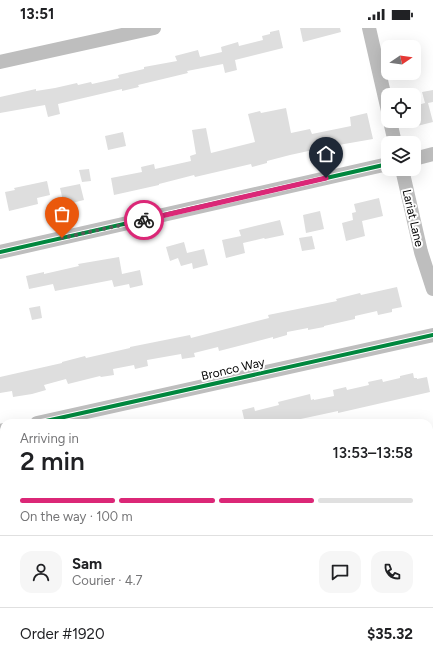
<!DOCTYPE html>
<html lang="en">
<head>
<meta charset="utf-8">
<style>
	body { margin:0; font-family:Figtree,sans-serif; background:#f6f6f6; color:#202124; height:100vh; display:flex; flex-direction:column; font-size:15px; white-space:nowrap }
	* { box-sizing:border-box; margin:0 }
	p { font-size:13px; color:#757577 }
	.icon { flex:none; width:22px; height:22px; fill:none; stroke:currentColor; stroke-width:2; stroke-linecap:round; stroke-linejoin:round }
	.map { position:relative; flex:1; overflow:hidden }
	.side { position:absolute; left:0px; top:391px; width:433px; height:248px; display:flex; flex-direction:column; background:#fff; border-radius:12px 12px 0 0; box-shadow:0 4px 16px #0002 }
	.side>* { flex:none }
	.needle { width:26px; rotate:77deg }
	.tools { position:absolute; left:381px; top:12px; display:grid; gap:8px }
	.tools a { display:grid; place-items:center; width:40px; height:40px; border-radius:8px; background:#fff; box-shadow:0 4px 16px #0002; font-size:20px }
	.pin { position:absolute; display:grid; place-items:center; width:34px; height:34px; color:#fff; margin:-41px -17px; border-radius:50% 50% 50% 0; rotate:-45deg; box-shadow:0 0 4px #0007 }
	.pin .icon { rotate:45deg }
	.courier { position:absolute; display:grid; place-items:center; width:40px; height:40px; margin:-20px; border:3px solid #db2777; border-radius:50%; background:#fff; color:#222; box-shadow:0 1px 5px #0007 }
	.summary em { font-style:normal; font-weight:600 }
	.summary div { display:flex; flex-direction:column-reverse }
	.summary { display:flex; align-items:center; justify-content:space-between; height:68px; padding:0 20px }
	h1 { font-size:26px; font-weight:600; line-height:30px }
	.bar { display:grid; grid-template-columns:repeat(4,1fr); gap:6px 4px; align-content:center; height:48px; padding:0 20px }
	.bar i { height:5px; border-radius:3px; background:#e0e0e0 }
	.bar .active { background:#db2777 }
	.bar p { grid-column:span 4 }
	.line { display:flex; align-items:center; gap:10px; padding:0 20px; border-top:1px solid #e0e0e0 }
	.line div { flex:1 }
	.round { display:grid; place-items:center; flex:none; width:42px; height:42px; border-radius:12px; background:#f6f6f6 }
	.status { display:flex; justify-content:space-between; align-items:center; height:28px; padding:0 20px; background:#fff; direction:ltr }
	.status svg { height:11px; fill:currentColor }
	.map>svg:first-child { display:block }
	.building { fill:#dedede }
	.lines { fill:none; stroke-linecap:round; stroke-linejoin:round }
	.street { stroke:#bebebe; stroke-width:14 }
	.cycleway-casing { stroke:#fff; stroke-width:6 }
	.cycleway { stroke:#00873e; stroke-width:4 }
	.done { stroke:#595959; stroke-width:4; stroke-dasharray:0 7.2 }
	.route { stroke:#db2777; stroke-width:5 }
	.labels { text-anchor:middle; stroke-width:4; stroke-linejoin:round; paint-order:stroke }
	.street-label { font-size:12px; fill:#000; stroke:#fff }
</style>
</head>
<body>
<div class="status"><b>13:51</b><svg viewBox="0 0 49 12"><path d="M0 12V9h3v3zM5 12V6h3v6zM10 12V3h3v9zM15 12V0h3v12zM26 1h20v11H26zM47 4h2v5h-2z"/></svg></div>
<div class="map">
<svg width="433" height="639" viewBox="0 0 433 639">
	<rect width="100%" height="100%" fill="#fff"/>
	<g class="building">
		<polygon points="300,0 340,0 341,4 303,14"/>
		<polygon points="279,2 283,20 235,32 237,42 225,45 223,36 187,43 188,45 138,57 139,59 122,63 122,61 58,76 60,86 48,89 45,77 0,85 0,69 36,61 36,63 55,60 77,55 78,57 91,54 92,56 119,50 118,47 144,41 144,39 177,33 175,28 198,22 200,29 222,24 221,19 238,14 239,18 263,12 262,8 270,6 270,4"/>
		<polygon points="433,62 433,74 428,75 433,94 417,98 414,86 414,78 425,75 422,64"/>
		<polygon points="286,80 291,105 310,101 312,106 351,98 350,89 367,85 373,111 327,119 290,127 267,133 267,135 252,139 251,136 195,149 194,147 159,156 159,157 114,167 111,150 142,144 141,139 154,136 155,141 191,133 190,128 196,126 192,102 206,100 211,125 255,114 248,86 260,83 261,85"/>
		<polygon points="123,104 126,118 108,122 105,108"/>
		<polygon points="89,141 91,153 82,154 79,142"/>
		<polygon points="47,153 50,167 37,170 38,176 9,183 5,164 15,162 14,160"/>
		<polygon points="80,156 84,172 64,177 60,160"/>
		<polygon points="379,170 383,188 362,193 365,208 346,213 342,195 353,192 352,185 356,184 354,176"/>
		<polygon points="320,183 324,201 306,205 303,187"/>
		<polygon points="280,192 284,207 265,211 264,210 243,215 245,225 226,230 222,212 241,208 239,202"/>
		<polygon points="312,208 315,221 302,223 299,210"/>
		<polygon points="184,214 187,225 204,221 208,237 193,241 192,235 181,238 178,230 170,233 166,219"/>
		<polygon points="119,229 122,246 140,242 143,257 130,260 129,256 114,259 112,252 55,263 53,256 29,261 26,248 44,244 44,246 79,238 78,236"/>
		<polygon points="397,259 402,279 392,281 392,284 378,287 377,283 355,288 355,291 324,298 324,299 308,302 308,300 287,304 287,307 273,311 273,309 219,323 218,319 194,325 195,329 182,331 181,326 147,332 148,338 135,341 134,337 113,341 114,347 101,349 100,348 68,356 66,351 44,357 46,362 32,366 13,369 12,363 0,365 0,349 62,335 62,334 85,328 86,330 130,320 130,319 190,307 191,310 269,290 268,287 337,273 336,271 360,265 361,267"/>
		<polygon points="40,278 42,290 32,292 29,280"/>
		<polygon points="413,345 414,350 417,350 417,351 427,349 430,364 338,385 338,383 282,395 245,395 242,382 254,379 255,383 279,377 278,374 310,366 311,372 314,371 314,372 334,368 333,362 346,359 347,362 369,357 368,354 382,351 383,354 400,350 400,348"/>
	</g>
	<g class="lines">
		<g class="street">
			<polyline points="369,0 388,83"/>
			<polyline points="0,34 154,0"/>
			<polyline points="390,93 395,115"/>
			<polyline points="414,131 433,126"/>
			<polyline points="402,141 421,224 433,261"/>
			<polyline points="0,224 388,136"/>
			<polyline points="37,395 433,307"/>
			<polyline points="0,403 4,402"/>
			<polyline points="429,485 433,484"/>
			<polyline points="0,581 4,581"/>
		</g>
		<defs>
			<g id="cycleway">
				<polyline points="0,224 388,136"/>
				<polyline points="37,395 433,307"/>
			</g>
		</defs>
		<use href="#cycleway" class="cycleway-casing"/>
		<use href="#cycleway" class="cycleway"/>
	</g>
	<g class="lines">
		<polyline class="done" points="62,210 144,192"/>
		<polyline class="route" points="144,192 326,150"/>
	</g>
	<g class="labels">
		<g class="street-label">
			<text transform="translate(413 190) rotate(77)" y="4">Lariat Lane</text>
			<text transform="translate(233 341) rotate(-13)" y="4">Bronco Way</text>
		</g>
	</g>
</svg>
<div class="tools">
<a><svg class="needle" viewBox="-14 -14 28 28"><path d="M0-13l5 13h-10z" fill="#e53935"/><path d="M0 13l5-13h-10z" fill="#757577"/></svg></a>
<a><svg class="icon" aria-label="locate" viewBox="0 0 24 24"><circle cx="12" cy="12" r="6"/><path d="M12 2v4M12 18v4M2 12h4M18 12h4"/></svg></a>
<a><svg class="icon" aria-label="layers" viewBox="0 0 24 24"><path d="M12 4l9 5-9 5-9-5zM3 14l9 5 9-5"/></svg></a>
</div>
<div class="pin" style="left:62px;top:210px;background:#ea580c"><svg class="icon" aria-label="bag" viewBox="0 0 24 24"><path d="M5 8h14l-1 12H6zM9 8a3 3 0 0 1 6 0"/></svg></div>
<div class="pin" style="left:326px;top:150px;background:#1f2937"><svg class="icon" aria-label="home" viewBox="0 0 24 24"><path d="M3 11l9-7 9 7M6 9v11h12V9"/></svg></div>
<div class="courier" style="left:144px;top:192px"><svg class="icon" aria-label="bike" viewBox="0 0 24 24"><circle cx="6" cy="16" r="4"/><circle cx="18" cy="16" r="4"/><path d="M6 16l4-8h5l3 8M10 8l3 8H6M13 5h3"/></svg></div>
<section class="side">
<div class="summary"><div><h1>2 min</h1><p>Arriving in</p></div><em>13:53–13:58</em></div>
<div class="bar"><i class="active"></i><i class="active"></i><i class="active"></i><i></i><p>On the way · 100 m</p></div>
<div class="line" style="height:72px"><a class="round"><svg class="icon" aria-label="person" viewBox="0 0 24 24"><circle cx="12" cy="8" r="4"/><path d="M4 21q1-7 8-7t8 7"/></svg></a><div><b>Sam</b><p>Courier · 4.7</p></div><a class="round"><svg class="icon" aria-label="chat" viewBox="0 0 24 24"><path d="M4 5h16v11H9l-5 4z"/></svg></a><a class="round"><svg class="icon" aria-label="phone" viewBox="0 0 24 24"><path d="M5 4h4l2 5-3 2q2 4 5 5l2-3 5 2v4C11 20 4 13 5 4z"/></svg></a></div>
<div class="line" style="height:52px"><div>Order #1920</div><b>$35.32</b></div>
</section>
</div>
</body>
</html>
